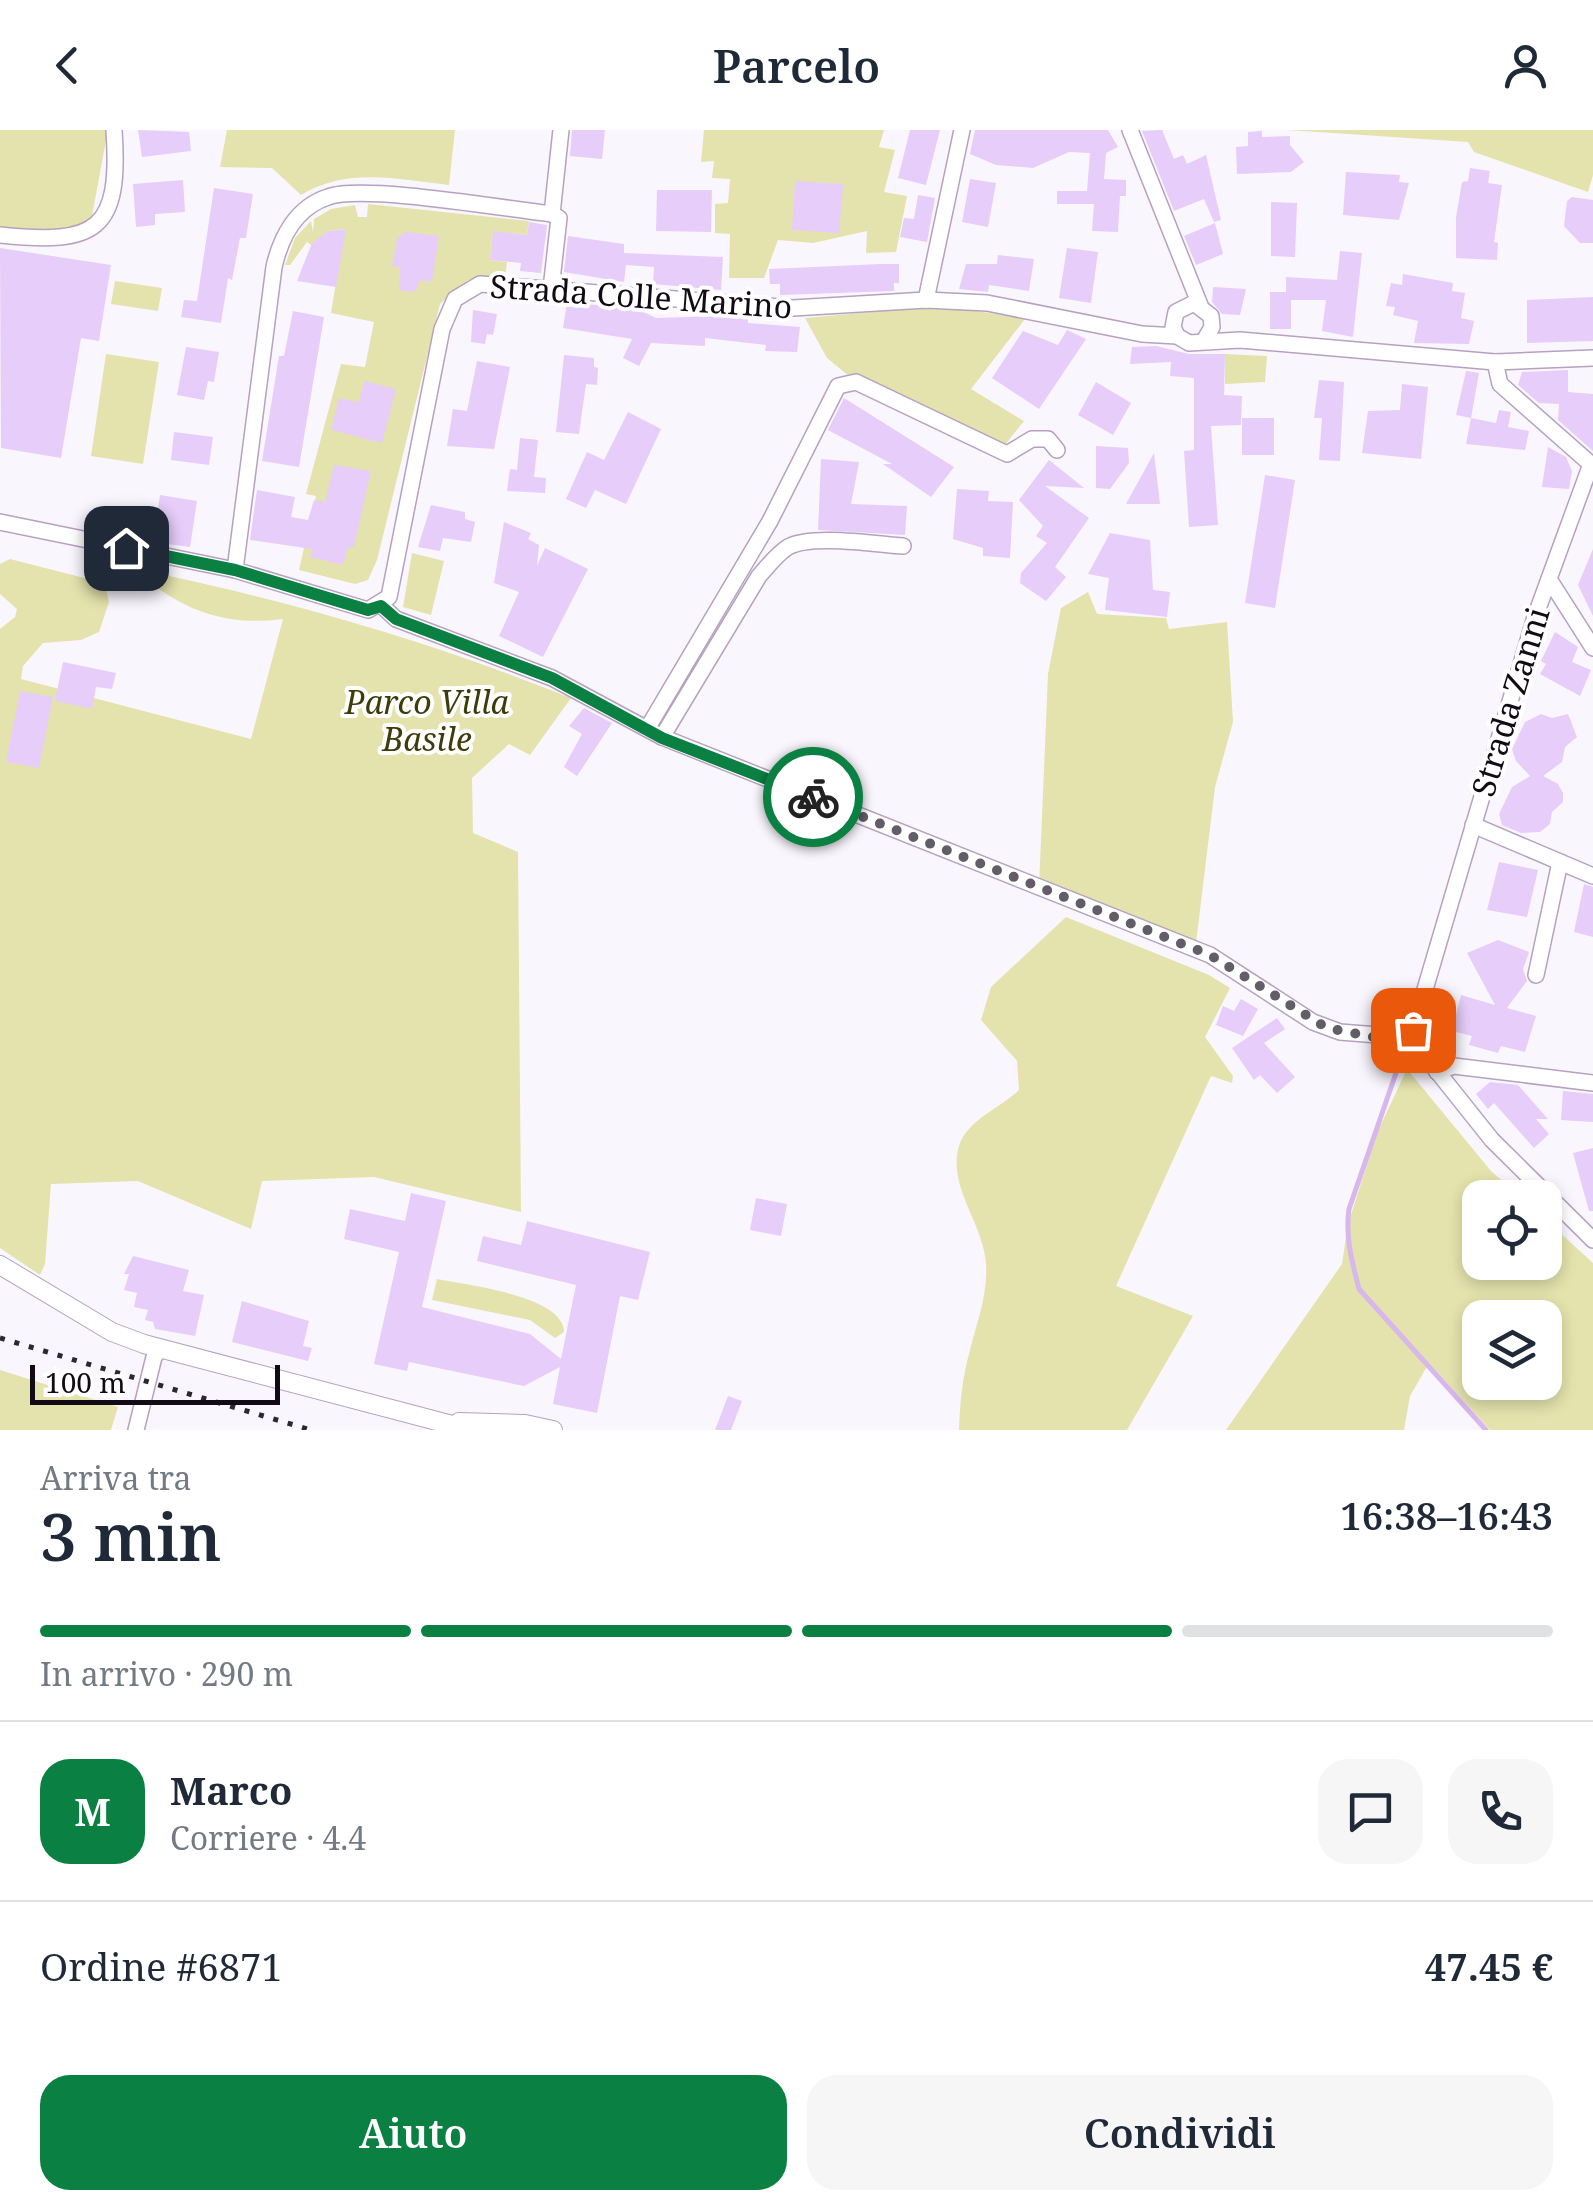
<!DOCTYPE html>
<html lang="it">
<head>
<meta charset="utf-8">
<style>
	body { margin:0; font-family:"Noto Serif",serif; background:#f6f6f7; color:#1f2937; height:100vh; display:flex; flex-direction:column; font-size:38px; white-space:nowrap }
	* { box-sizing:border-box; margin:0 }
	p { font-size:32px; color:#747a83 }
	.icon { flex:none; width:55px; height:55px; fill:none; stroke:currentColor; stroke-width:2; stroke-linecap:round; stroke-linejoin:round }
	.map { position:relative; height:1300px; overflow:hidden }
	.side { display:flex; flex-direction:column; background:#fff; flex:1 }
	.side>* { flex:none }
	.tools { position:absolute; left:1462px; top:1050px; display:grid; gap:20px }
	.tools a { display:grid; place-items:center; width:100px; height:100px; border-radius:20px; background:#fff; box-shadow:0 5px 15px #0003; font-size:50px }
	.scale { position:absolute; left:30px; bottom:25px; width:250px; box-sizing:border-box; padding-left:10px; border:5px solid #120b16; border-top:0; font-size:28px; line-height:35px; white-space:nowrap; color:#120b16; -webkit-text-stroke:8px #fff; paint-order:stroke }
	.pin { position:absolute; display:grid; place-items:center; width:85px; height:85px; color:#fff; margin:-42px; border-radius:20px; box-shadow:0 5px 15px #0006 }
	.courier { position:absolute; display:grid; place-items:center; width:100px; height:100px; margin:-50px; border:8px solid #0b8043; border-radius:50%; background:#fff; color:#222; box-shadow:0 2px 12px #0007 }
	.overview em { font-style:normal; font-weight:600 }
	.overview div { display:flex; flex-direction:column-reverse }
	.overview { display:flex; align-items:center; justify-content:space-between; height:170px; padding:0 40px }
	h1 { font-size:65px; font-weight:600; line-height:75px }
	.bar { display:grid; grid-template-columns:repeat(4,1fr); gap:15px 10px; align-content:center; height:120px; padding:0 40px }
	.bar i { height:12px; border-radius:8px; background:#e0e1e3 }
	.bar .on { background:#0b8043 }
	.bar p { grid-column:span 4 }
	.line { display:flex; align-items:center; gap:25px; padding:0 40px; border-top:2px solid #e0e1e3 }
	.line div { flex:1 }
	.round { display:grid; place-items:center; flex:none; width:105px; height:105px; border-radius:30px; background:#f6f6f7 }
	.button { display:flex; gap:20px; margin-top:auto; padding:20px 40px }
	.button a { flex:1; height:115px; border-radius:30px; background:#0b8043; color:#fff; font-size:40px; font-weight:600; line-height:115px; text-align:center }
	.button a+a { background:#f6f6f7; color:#1f2937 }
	header { display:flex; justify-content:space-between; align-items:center; height:130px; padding:0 40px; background:#fff; font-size:45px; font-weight:600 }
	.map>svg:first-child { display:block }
	.green { fill:#e4e3ad; fill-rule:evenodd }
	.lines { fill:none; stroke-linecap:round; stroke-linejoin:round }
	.stream { stroke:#d7b7ec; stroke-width:5 }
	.building { fill:#e7cdf9 }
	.minor-casing { stroke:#b5a2c1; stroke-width:18 }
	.tertiary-casing { stroke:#b5a2c1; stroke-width:20 }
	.minor { stroke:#fff; stroke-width:15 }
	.tertiary { stroke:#fff; stroke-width:18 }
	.rail { stroke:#2d2731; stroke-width:5; stroke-dasharray:5 10; stroke-linecap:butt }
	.done { stroke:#635d67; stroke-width:10; stroke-dasharray:0 18 }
	.route { stroke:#0b8043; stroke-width:12 }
	.labels { text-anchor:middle; stroke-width:8; stroke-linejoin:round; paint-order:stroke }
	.street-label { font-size:32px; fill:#120b16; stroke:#fff }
	.park-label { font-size:32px; font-style:italic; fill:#3e3c0b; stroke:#fff }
</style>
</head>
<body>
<header><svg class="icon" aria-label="back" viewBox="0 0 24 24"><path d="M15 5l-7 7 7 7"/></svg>Parcelo<svg class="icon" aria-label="person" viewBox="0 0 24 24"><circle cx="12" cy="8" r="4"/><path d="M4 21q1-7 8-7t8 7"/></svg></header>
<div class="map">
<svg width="1593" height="1300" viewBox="0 0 1593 1300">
	<rect width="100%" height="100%" fill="#faf6fd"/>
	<g class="green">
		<polygon points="0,0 108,0 91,91 80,100 0,101"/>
		<path d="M227 0H455L449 55C397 49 347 37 301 65L272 38 220 37Z"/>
		<polygon points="704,0 884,0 879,17 895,20 884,62 907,66 896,122 866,123 867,101 813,113 778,110 764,148 729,148 730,104 715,103 715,74 728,73 730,49 712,48 714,31 701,32"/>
		<polygon points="1288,0 1593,0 1593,45 1588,62 1474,22 1468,12"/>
		<polygon points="368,74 529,91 527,105 493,102 490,130 507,132 505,148 468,150 440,174 377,430 368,450 355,454 299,440 316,366 306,364 341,234 365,237 374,192 331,183 345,99 328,101 311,115 307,112 290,135 285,135 295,108 311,91 313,102 314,89 331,79 355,75 358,87 367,87"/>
		<polygon points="115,151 162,158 158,181 111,174"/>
		<polygon points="915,178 971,180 1025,189 971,259 1024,291 1000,321 856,252 827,228 805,188"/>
		<polygon points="106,224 159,232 143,334 91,326"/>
		<polygon points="1225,224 1267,226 1265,252 1225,254"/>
		<polygon points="412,423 444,431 431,485 403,477"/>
		<path d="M10 429 92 450 106 459 109 472 99 502 81 510 43 513 23 536 21 549 251 609 283 489C230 496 188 483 147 450L160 444C301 474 437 514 571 568L530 625 509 614 472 648 473 703 518 722 521 1082 374 1047 262 1051 251 1099 138 1051 51 1054 45 1134 40 1145 0 1118V499L15 487 17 479 0 464V434Z"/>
		<polygon points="1088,462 1097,484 1166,488 1169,499 1227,492 1233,592 1215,657 1196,813 1039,757 1048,544 1061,478"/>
		<path d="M1066 787 1209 845 1230 858 1205 907 1233 946 1232 953 1211 946 1116 1156 1193 1186 1127 1300H959C960 1274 962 1249 969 1224 976 1194 988 1166 986 1134 984 1094 947 1057 959 1016 967 990 999 979 1019 960L1017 931 981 890 991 857Z"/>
		<path d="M1407 939 1491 1041 1521 1067 1480 1068V1132H1545V1089L1593 1133V1300H1490L1429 1233 1410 1266 1404 1300H1226L1342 1134 1348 1094 1377 1003ZM1480 1188H1545V1252H1480Z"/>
		<path d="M437 1149C467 1155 564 1166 564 1202L555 1208 530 1190 432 1170Z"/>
		<polygon points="0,1240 118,1277 111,1300 0,1300"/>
	</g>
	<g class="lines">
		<path class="stream" d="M1397 940 1349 1079C1345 1107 1352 1132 1359 1159L1486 1300"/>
	</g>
	<g class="building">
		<polygon points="138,0 189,2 191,21 142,27"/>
		<polygon points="572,0 605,0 602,29 570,26"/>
		<polygon points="910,0 940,0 926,55 898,48"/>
		<polygon points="975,0 1108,0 1118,17 1106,23 1104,49 1126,50 1126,66 1120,66 1118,102 1092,101 1094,74 1057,74 1057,61 1087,61 1090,23 1069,22 1033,38 996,35 970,24"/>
		<polygon points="1162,0 1174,29 1183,25 1187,34 1206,25 1221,90 1214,92 1204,69 1174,81 1142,1"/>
		<polygon points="1262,1 1262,7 1290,6 1290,15 1304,32 1291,42 1237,44 1236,17 1248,16 1248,2"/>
		<polygon points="1470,38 1490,41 1488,53 1502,55 1494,112 1498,113 1497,130 1456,128 1456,87 1462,52 1468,51"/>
		<polygon points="1346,42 1400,45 1399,52 1409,53 1399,90 1343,85"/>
		<polygon points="970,49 996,53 988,97 962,92"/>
		<polygon points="183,50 185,82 155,84 155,95 136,97 133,54"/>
		<polygon points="795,51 843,54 839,103 792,100"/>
		<polygon points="214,58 253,64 246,108 240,108 232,150 228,148 221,193 181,187 184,170 197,171"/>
		<polygon points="657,60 712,60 711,102 656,101"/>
		<polygon points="918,65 935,68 927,112 900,107 904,88 914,89"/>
		<polygon points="1572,67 1593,70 1593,113 1580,113 1564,96 1567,71"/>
		<polygon points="1271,72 1297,73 1295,127 1271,126"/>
		<polygon points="529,92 547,95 541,143 520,141 521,133 490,130 493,101 527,105"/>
		<polygon points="1215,93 1223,124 1196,135 1184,106"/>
		<polygon points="346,99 336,157 297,151 312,113 328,101"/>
		<polygon points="406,102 439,106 432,152 420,150 415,162 399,160 400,137 392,137 397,108"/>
		<polygon points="568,106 624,114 624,123 723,127 721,160 653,154 654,137 626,135 624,152 564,142"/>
		<polygon points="0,118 111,135 99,211 81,208 61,328 1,318"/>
		<polygon points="1067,118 1098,122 1091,173 1059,168"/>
		<polygon points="1340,121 1362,123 1353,207 1322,201 1326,170 1291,170 1291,199 1270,199 1270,162 1286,162 1286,147 1337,150"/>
		<polygon points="998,125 1034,129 1029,161 989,155 988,162 959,159 966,134 997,134"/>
		<polygon points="881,134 899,134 899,153 894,153 894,161 780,165 780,154 770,154 769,139"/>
		<polygon points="1403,144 1453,153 1452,161 1465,163 1461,188 1474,191 1469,214 1414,213 1418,191 1393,185 1395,177 1386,176 1391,153 1402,155"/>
		<polygon points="1213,157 1246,159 1240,185 1222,184 1212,172"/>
		<polygon points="1593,167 1593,211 1527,213 1527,170"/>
		<polygon points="567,172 637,179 656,188 720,186 748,189 748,193 800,197 797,222 765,221 766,215 705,208 705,216 651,213 639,236 623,228 632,209 563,198"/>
		<polygon points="473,180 497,184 493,205 487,204 485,214 471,212"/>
		<polygon points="293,181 324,187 299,337 262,331 279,226 284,226"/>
		<polygon points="1067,200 1086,209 1039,279 992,248 1023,201 1058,215"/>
		<polygon points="1156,216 1189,224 1225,224 1224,265 1242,266 1241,295 1211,296 1218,395 1189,397 1184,321 1194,320 1194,248 1170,246 1171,232 1130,234 1132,217"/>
		<polygon points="186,217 219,222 214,252 208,251 204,270 177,265"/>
		<polygon points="564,225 594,228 594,237 598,238 597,255 586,254 579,304 556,302"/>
		<polygon points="477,231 510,237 494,319 447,316 453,279 467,281"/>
		<polygon points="1568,240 1568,262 1593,264 1593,321 1558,290 1559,274 1539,273 1518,255 1522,242"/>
		<polygon points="1466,241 1479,243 1471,288 1456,285"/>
		<polygon points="1319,250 1344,252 1340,331 1319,330 1322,288 1314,288"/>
		<polygon points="364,251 396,259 382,313 331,300 339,268 359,272"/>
		<polygon points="1096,252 1131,273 1113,305 1078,285"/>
		<polygon points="1402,254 1428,257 1421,329 1362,323 1368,281 1400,280"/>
		<polygon points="844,268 954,337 931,367 883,334 892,334 828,300"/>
		<polygon points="1499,280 1511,282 1508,297 1529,301 1525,320 1466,314 1471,288 1496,293"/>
		<polygon points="628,282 661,299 626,374 595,360 586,378 566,369 587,322 604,330"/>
		<rect x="1242" y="288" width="32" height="37"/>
		<polygon points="174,302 213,307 209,335 171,330"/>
		<polygon points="520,308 538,310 534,347 546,348 545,363 507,361 510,339 517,340"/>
		<polygon points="1096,316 1128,318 1129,333 1110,359 1096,358"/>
		<polygon points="1548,317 1566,327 1572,341 1569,359 1542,357"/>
		<polygon points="1154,323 1160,374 1126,374"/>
		<polygon points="821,329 859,332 851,374 907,376 905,405 818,400"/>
		<polygon points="1049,330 1084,358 1045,356 1089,388 1055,437 1066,447 1046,471 1020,453 1021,443 1047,413 1036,406 1043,396 1019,370"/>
		<polygon points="334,335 371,341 354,417 348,417 343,435 310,427 312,419 250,410 257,360 295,367 291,387 308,390 314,370 325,372"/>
		<polygon points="1265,345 1295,350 1275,478 1245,473"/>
		<polygon points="957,359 989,361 988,371 1013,372 1010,428 983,426 983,418 953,409"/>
		<polygon points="160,365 197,371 190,417 153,412"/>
		<polygon points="431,375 465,382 465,389 475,392 471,412 443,408 440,421 418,417"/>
		<polygon points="504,392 531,403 528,409 539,415 537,436 545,418 588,439 543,527 499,506 519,462 494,453"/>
		<polygon points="1110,403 1150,410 1153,460 1170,462 1167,487 1105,480 1109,448 1088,444"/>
		<polygon points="1593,419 1593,486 1578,455"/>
		<polygon points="1555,502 1578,517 1572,532 1591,540 1580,566 1540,544 1546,534 1541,531"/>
		<polygon points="63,532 116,543 112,559 96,557 92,579 55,571"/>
		<polygon points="20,561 53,567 39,638 6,632"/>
		<polygon points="584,578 612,593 577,646 564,637 582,604 569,596"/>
		<polygon points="1541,584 1552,588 1568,584 1577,607 1565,617 1562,632 1543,646 1558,654 1563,663 1563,672 1552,682 1550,694 1540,702 1521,703 1502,695 1499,684 1512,657 1530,646 1516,631 1512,619 1525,592"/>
		<polygon points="1499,732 1538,740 1527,787 1487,780"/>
		<polygon points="1584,754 1593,757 1593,807 1574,802"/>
		<polygon points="1498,810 1529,822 1523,839 1527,851 1507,878 1536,886 1525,922 1501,916 1498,923 1469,915 1472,906 1452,901 1461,865 1495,875 1467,823"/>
		<polygon points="1241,869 1258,879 1243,906 1216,895 1223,876 1234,881"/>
		<polygon points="1277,888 1285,899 1264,913 1295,947 1277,963 1260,945 1254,950 1232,918"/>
		<polygon points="1490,952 1518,955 1548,989 1536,989 1549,1004 1534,1018 1494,973 1488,979 1476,964"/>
		<polygon points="1563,961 1593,964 1593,992 1561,990"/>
		<polygon points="1593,1018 1593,1081 1589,1081 1573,1023"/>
		<polygon points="411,1063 446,1071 422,1177 530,1204 561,1229 576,1155 477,1131 483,1106 521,1115 527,1091 650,1122 638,1170 620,1166 597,1283 553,1274 560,1237 524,1256 409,1232 407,1241 374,1234 399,1122 344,1109 350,1079 405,1091"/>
		<polygon points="756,1068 787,1074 781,1106 750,1100"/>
		<polygon points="133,1126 189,1140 183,1161 204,1165 195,1206 155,1199 153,1192 145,1190 148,1180 134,1177 137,1163 124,1160 129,1144 124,1144"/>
		<polygon points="242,1171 309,1191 303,1216 312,1218 308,1231 232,1212"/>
		<polygon points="728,1266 742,1271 731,1300 715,1300"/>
	</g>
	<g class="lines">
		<defs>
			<g id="minor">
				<polyline points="1130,0 1200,175"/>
				<polyline points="552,84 561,0"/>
				<path d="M0 105C97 115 121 101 114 0"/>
				<polyline points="551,159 559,88 552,84"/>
				<polyline points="926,170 962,0"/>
				<polyline points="1177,206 1173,197 1176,182 1194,173 1211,186 1212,197 1205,209"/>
				<polyline points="1495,232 1500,254 1593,336"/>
				<polyline points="0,392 235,440 368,480 389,467 442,199 455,169 480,154 793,178 926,170 987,173 1142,204 1177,206 1189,213 1240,210 1495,232 1593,228"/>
				<path d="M235 440 274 137C281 106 297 77 328 67 363 54 506 79 552 84"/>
				<polyline points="1549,449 1593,518"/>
				<polyline points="381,475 396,489 552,548 662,607 1210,825 1313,892 1340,902 1403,907"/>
				<polyline points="647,599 770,391 838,256 856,252 1007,324 1032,309 1048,309 1057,320"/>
				<path d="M662 607 759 446C768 436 777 424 788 417 811 404 875 414 903 416"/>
				<polyline points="1473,695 1560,732"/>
				<polyline points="1536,845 1560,732 1593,746"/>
				<polyline points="1413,900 1535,487 1591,334"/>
				<polyline points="1417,916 1492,1010 1593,1110"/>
				<polyline points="1437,942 1454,936 1593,953"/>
				<polyline points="136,1300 154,1227 161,1218"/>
			</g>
			<g id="tertiary">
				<polyline points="0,1135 112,1202 144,1214 471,1300"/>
				<polyline points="459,1292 525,1294 553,1300"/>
			</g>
		</defs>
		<use href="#minor" class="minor-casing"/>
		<use href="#tertiary" class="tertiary-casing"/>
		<use href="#minor" class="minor"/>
		<use href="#tertiary" class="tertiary"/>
		<polyline class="rail" points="0,1208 311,1300"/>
	</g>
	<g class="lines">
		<polyline class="done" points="813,667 1210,825 1327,898 1373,907 1403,908 1413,900"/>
		<polyline class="route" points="126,418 235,440 368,480 381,476 396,489 552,548 662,608 813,667"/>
	</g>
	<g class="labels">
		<g class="street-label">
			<text transform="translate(641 167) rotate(4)" y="11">Strada Colle Marino</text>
			<text transform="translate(1511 572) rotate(-73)" y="11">Strada Zanni</text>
		</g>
		<g class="park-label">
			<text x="427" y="584">Parco Villa<tspan x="427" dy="37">Basile</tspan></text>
		</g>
	</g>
</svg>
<div class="tools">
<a><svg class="icon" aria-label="locate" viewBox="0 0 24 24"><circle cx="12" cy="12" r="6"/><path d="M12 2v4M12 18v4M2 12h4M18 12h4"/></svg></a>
<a><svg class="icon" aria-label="layers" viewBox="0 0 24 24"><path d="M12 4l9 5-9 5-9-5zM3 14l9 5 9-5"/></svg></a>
</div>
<div class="scale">100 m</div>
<div class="pin" style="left:1413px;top:900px;background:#ea580c"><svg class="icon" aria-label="bag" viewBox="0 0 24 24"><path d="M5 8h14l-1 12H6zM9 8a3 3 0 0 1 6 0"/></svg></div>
<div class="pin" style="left:126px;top:418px;background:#1f2937"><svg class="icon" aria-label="home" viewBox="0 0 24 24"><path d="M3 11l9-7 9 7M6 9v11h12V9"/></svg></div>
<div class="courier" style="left:813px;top:667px"><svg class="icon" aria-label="bike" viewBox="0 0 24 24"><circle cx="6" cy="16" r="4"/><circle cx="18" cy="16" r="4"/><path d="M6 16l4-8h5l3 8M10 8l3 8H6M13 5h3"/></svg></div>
</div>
<section class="side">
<div class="overview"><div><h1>3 min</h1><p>Arriva tra</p></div><em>16:38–16:43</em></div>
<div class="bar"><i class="on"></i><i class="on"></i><i class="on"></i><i></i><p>In arrivo · 290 m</p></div>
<div class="line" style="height:180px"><b class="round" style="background:#0b8043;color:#fff">M</b><div><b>Marco</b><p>Corriere · 4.4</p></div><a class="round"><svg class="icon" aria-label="chat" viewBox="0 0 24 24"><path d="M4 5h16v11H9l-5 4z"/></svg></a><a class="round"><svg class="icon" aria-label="phone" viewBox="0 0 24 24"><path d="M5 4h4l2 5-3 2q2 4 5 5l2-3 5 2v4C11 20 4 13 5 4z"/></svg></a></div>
<div class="line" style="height:130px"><div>Ordine #6871</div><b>47.45 €</b></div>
<div class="button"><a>Aiuto</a><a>Condividi</a></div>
</section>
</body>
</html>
